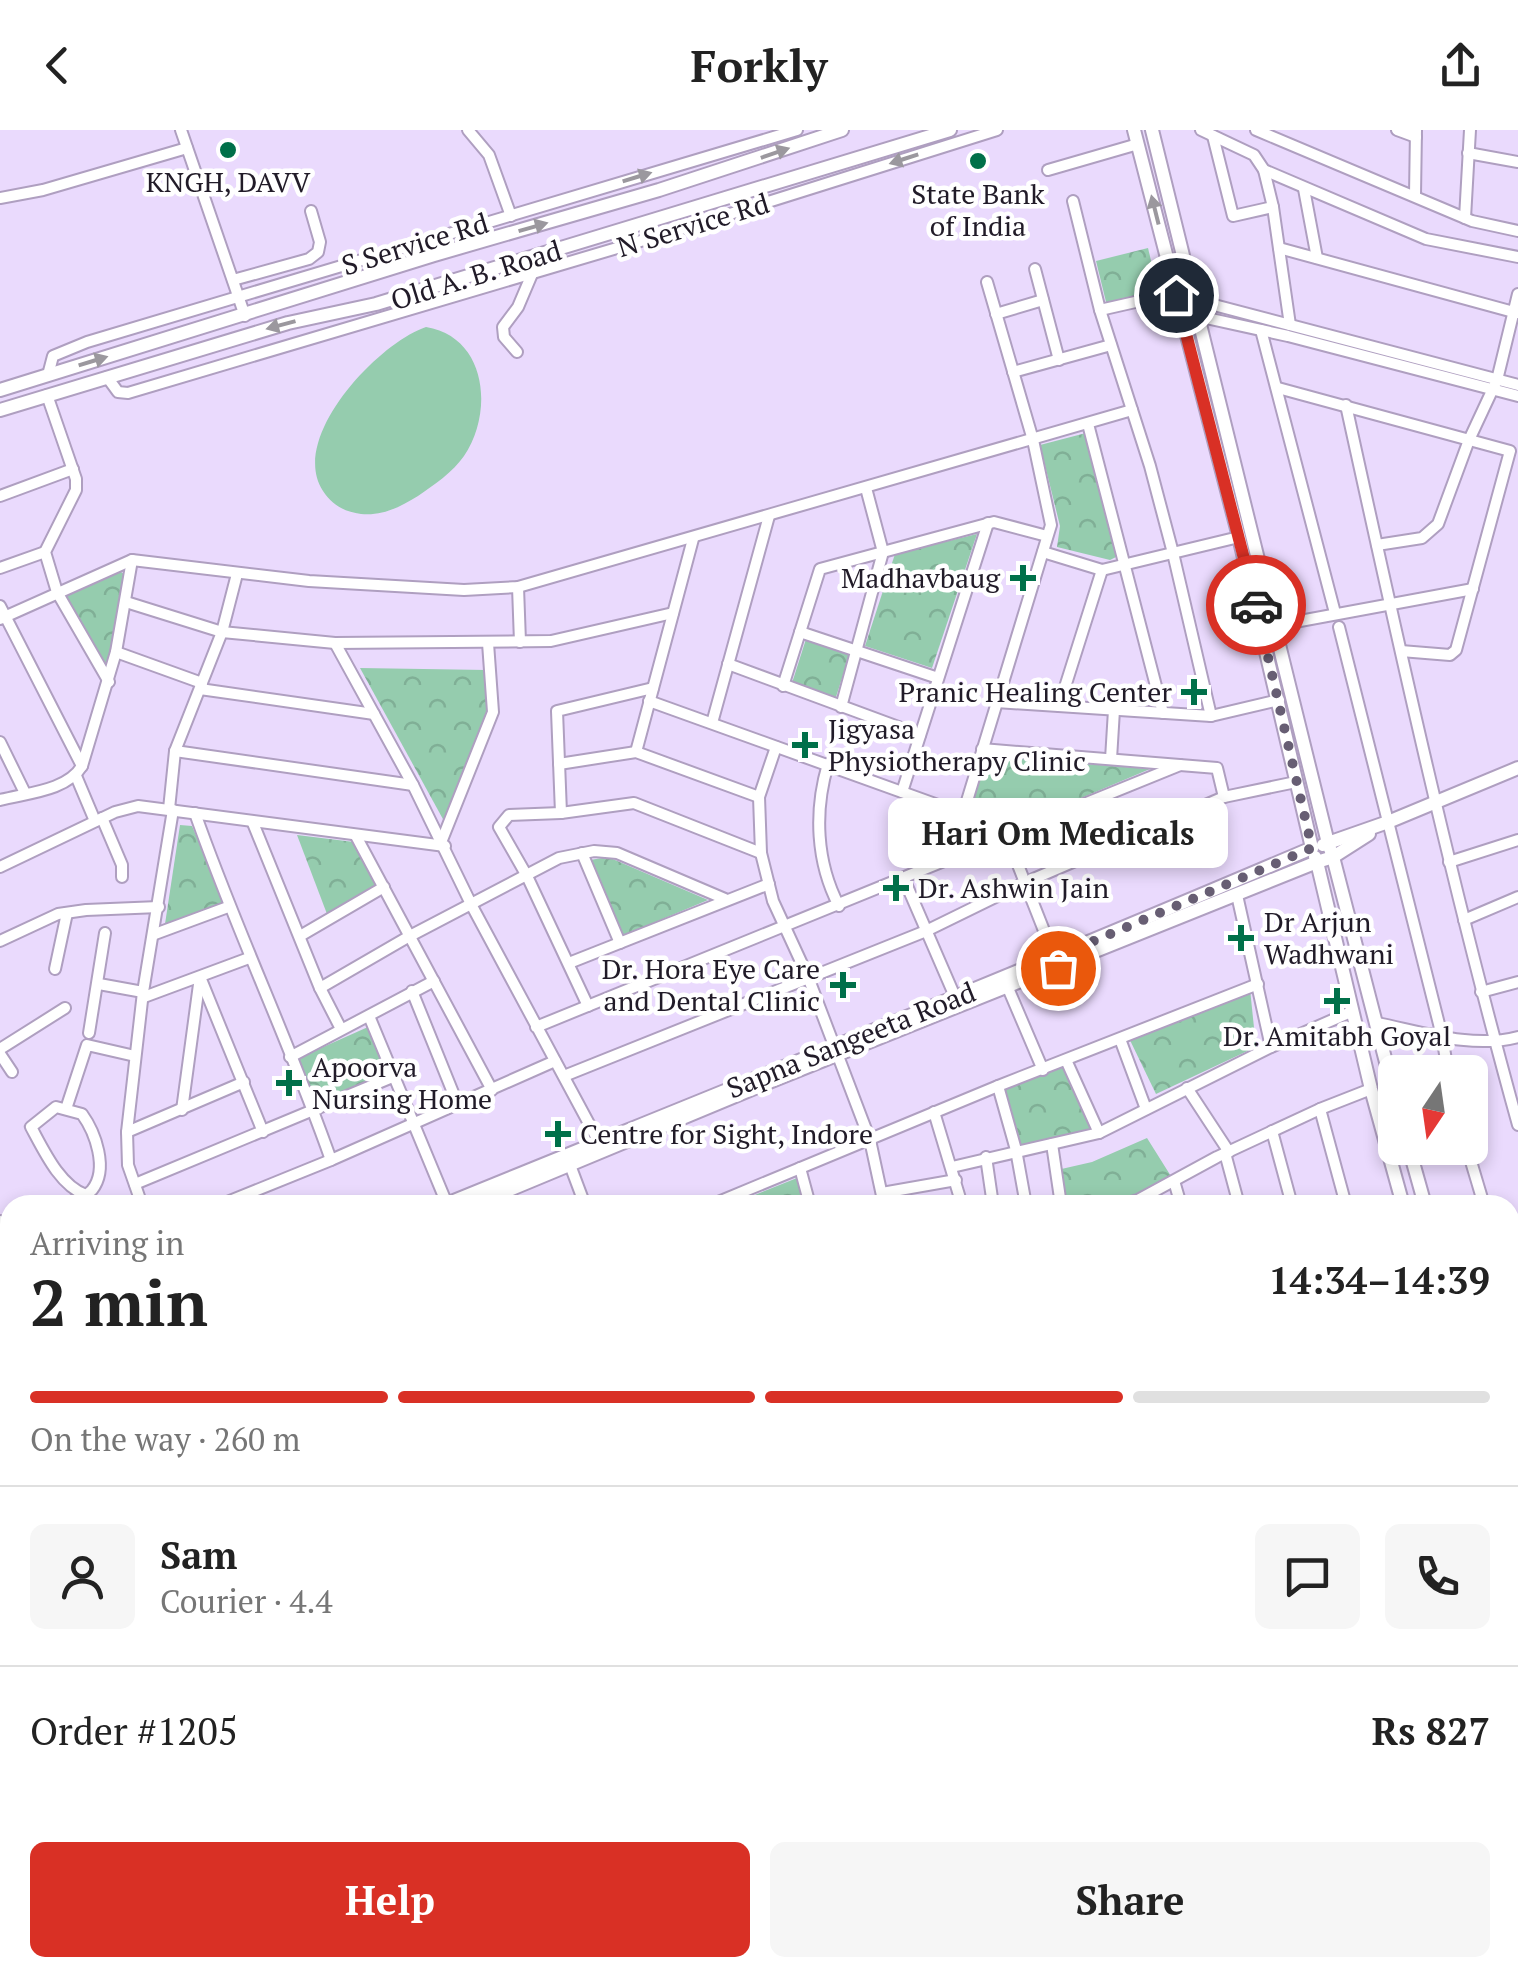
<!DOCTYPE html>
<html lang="en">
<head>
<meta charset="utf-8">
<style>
	body { margin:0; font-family:"PT Serif",serif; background:#f6f6f6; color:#222; height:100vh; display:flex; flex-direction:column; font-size:38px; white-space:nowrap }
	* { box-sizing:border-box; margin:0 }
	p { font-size:32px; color:#767676 }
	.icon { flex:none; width:55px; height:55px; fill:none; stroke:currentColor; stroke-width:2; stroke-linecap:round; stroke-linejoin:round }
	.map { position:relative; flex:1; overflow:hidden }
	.sheet { position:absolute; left:0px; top:1065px; width:1520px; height:782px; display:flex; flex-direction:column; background:#fff; border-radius:30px 30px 0 0; box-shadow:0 5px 15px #0003 }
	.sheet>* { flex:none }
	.needle { width:65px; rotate:193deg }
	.buttons { position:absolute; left:1378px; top:925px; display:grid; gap:20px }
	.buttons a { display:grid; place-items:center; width:110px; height:110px; border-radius:15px; background:#fff; box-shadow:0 5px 15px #0003; font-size:50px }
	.pin { position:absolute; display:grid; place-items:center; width:85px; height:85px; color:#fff; margin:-42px; border:5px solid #fff; border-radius:50%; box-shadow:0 2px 10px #0007 }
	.courier { position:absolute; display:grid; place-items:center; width:100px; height:100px; margin:-50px; border:8px solid #d93025; border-radius:50%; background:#fff; color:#222; box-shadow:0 2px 12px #0007 }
	.bubble { position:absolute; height:70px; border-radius:15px; background:#fff; box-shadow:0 5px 15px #0003; font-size:32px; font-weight:800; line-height:70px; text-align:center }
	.head em { font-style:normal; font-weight:800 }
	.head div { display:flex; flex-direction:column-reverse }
	.head { display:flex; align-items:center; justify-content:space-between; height:170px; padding:0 30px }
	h1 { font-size:65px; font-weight:800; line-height:75px }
	.bar { display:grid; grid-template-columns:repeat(4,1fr); gap:15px 10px; align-content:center; height:120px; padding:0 30px }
	.bar i { height:12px; border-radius:8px; background:#e0e0e0 }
	.bar .on { background:#d93025 }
	.bar p { grid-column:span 4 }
	.line { display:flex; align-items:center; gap:25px; padding:0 30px; border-top:2px solid #e0e0e0 }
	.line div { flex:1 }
	.round { display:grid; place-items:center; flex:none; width:105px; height:105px; border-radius:15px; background:#f6f6f6 }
	.primary-button { display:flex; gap:20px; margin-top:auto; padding:20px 30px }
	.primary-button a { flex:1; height:115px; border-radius:15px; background:#d93025; color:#fff; font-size:40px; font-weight:800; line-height:115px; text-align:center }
	.primary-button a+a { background:#f6f6f6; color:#222 }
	header { display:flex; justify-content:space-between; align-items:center; height:130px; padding:0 30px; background:#fff; font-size:45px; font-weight:800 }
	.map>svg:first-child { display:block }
	.forest { fill:url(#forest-crowns) }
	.pitch { fill:#95ccae }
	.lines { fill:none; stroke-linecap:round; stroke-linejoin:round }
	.minor-casing { stroke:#af9fc0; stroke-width:14 }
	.major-casing { stroke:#af9fc0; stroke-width:16 }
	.minor { stroke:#fff; stroke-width:10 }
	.major { stroke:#fff; stroke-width:12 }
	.rail { stroke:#675e73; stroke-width:2.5 }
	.oneway { fill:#9b989e }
	.done { stroke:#675e73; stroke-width:10; stroke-dasharray:0 18 }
	.route { stroke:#d93025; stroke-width:12 }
	.poi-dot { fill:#007049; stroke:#fff; stroke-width:4 }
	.labels { text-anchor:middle; stroke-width:9; stroke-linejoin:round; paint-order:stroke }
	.poi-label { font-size:28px; fill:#211b28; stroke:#fff; text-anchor:start }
	.street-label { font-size:28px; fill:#211b28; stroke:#fff }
</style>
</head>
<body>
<header><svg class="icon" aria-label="back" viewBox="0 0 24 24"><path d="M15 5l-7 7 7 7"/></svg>Forkly<svg class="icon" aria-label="share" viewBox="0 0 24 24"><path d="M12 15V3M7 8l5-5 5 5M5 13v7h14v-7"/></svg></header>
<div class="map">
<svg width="1518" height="1847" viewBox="0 0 1518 1847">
	<defs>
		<pattern id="forest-crowns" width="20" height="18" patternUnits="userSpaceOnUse" patternTransform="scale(2.5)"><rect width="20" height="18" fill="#95ccae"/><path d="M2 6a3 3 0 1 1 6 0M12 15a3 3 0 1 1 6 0" fill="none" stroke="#80af96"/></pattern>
	</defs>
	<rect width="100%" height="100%" fill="#eadafd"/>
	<g class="forest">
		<polygon points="1148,118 1160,168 1108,180 1096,131"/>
		<polygon points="1086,303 1116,427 1110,430 1057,417 1060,396 1040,315"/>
		<polygon points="977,404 932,538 865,516 895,424"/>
		<polygon points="115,438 130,448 109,552 57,462"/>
		<polygon points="806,509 850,523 836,567 792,553"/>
		<polygon points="360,538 487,540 491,580 444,691"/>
		<polygon points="984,626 1150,639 989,707 967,684"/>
		<polygon points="180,695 192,696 225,772 165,794"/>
		<polygon points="297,705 354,712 377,757 327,784"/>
		<polygon points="608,727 708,770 622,806 590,730"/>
		<polygon points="1250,859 1256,917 1156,964 1127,904"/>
		<polygon points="368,897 386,945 313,972 294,930"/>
		<polygon points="1066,930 1099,1003 1016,1020 998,956"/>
		<polygon points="1147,1008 1174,1051 1121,1075 1061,1075 1057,1040 1092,1032"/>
		<polygon points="797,1048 803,1075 730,1075"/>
	</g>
	<path class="pitch" d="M426 197C487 207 494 282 464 326 453 342 434 355 418 366 400 377 383 386 361 384 345 382 332 375 323 361 288 308 378 213 426 197Z"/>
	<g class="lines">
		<defs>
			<g id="minor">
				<polyline points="181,0 245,186"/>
				<polyline points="468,0 489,25 511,86"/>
				<polyline points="1201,0 1254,25 1264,40 1426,109 1518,127"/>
				<polyline points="1256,0 1472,91 1518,101"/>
				<polyline points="1397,0 1416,7"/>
				<polyline points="1213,6 1233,86 1273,77"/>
				<polyline points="1468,23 1518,32"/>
				<polyline points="1048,40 1138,14"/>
				<polyline points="1264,40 1273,77 1290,195"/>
				<polyline points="1304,59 1317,128"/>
				<polyline points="1415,65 1416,0"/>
				<polyline points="0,68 43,60 187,18"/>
				<polyline points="1073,71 1100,180 1150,336 1173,423 1211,586"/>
				<polyline points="1465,88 1470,0"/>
				<polyline points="1279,118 1517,183"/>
				<polyline points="1035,139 1059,230"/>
				<polyline points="233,150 309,129 318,122 320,112 311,81"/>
				<polyline points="1176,165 1518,255"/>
				<polyline points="1100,180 1175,163"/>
				<polyline points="1179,182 1288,206 1518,266"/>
				<polyline points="996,184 1043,170"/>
				<polyline points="1261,200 1335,483"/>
				<polyline points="517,222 504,207 503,197 518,177 532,144"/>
				<polyline points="1013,242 1111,215"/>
				<polyline points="48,245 53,226 87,212 797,0"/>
				<polyline points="107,247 118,262 128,263 698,94 997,0"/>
				<polyline points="1278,258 1510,321 1456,520 1450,525 1401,521"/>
				<polyline points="47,265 76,349 76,360 45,422 57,462 109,552"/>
				<path d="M1346 275C1399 517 1452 757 1518 995"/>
				<polyline points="1088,294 1163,583"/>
				<polyline points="0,366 73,339"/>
				<polyline points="1377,415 1422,408 1438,394 1469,310 1497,250 1518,164"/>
				<polyline points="1043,422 1102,440 1239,407"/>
				<polyline points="0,438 45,422"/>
				<polyline points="518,457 520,512"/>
				<polyline points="126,472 222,502 335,513 551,511 673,483"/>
				<polyline points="0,476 82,636"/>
				<polyline points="0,489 132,430 309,451 464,460 518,457 1132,280"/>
				<polyline points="1273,496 1473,459"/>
				<polyline points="1339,497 1442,906 1448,942"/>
				<polyline points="800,502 938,548"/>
				<polyline points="335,513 413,655 472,776 601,1016"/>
				<polyline points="116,522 202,553"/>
				<polyline points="728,534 920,605"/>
				<polyline points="783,556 820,439 994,392 1047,406"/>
				<polyline points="200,559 374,584"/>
				<polyline points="649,571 963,684"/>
				<polyline points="996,572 1211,586 1279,570"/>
				<polyline points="1059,576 1102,440"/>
				<polyline points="841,577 883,422 866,358"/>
				<polyline points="712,593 769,386"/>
				<polyline points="0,612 25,663"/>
				<polyline points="776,617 759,667 761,723 773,771 808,847 870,1010 884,1075"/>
				<polyline points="982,619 1217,638 1224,667"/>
				<polyline points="175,621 413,655"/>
				<polyline points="636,622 693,409"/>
				<polyline points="1111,629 1114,580"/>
				<polyline points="559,634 636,622 759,667"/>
				<path d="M828 634C814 681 816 732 839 776"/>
				<polyline points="76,646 95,691"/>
				<polyline points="902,662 988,393"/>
				<path d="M0 670C26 663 67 661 82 636L116 522 132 430"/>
				<polyline points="169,679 175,621 222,502 237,444"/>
				<path d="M195 683C236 800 290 913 331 1030"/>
				<polyline points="561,683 557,581 653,558"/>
				<polyline points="102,688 122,735 122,747"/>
				<polyline points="253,693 320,858 341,899"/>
				<polyline points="356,706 492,960"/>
				<polyline points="1007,707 1056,831"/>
				<polyline points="442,710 493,582 488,513"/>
				<polyline points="976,720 963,684 1051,395 1033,310 987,152"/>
				<polyline points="582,723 620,813"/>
				<polyline points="1449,732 1518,710"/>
				<polyline points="0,737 115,682 138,676 445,716"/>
				<polyline points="904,749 956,869"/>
				<polyline points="1237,765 1271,917"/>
				<polyline points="1464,790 1518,767"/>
				<polyline points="155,804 228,777"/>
				<polyline points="300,806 384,757"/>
				<polyline points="0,811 58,784 86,780 159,777"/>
				<polyline points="569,833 769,754"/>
				<polyline points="55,839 67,783"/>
				<polyline points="200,847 263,1002"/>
				<polyline points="99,854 143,862"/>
				<polyline points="320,858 408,807 559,728 594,721 617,723 725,769"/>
				<polyline points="1008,858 1043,940"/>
				<polyline points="412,861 458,975"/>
				<polyline points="1481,862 1518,852"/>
				<polyline points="144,867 249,828"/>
				<polyline points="588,876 527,746 499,697 509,685 561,683 634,673 761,723"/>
				<polyline points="369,886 447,1074"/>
				<path d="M1377 893C1422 902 1473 919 1518 907"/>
				<polyline points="536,897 1180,635"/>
				<polyline points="89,903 105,803"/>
				<polyline points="1120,909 1146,979"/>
				<polyline points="0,919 65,878"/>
				<polyline points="0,924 12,942"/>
				<polyline points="290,927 434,851"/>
				<polyline points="1066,930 1099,1003"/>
				<polyline points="564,946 926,801 1024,753 1224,667 1296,652"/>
				<polyline points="998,956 1016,1020 1026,1075"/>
				<polyline points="1187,958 1229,1022"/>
				<polyline points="66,979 87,915 135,926"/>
				<polyline points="1320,979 1346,1075"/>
				<polyline points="182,980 200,847"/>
				<polyline points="934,982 962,1075"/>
				<polyline points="1272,1001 1292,1075"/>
				<polyline points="127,1002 244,952"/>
				<polyline points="1052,1014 1061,1075"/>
				<polyline points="1467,1018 1484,1075"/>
				<polyline points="1225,1023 1239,1075"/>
				<polyline points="986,1027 993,1075"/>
				<polyline points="570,1035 585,1075"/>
				<polyline points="952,1037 1099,1003 1271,917 1353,881"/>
				<polyline points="800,1038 810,1075"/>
				<polyline points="1174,1051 1181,1075"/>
				<polyline points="135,1054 395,946"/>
				<polyline points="882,1063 956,1050"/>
				<path d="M64 1075C72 1071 86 1067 92 1060 109 1039 95 1002 82 984L56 977 31 997C44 1021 60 1056 86 1065"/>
				<polyline points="142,1075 128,1035 127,1002 143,862 173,680"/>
				<polyline points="220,1075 331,1030 555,931"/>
				<polyline points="711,1075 998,956 1258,854"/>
				<polyline points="1121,1075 1138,1070 1217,1027 1320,979 1371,959"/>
				<polyline points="1510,1131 1518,1129"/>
				<polyline points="1510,1160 1518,1191"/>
				<polyline points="1510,1481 1518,1510"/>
				<polyline points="0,1539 10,1542"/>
				<polyline points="0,1611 10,1616"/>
				<polyline points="0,1629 10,1631"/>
				<polyline points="1510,1678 1515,1694"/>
				<polyline points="0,1739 10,1711"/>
				<polyline points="1510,1786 1518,1782"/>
				<polyline points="0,1788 10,1793"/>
				<polyline points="105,1838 119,1847"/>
				<polyline points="343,1838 355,1843"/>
				<polyline points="419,1838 430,1847"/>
				<polyline points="466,1838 474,1847"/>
				<polyline points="559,1838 566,1847"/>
				<polyline points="678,1838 685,1847"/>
				<polyline points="957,1838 970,1847"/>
				<polyline points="1221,1838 1266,1847"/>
				<polyline points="70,1847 82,1838"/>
				<polyline points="506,1847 516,1838"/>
				<polyline points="781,1847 791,1838"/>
				<polyline points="878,1847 882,1838"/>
				<polyline points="1024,1847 1028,1838"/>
				<polyline points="1097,1847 1102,1838"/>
				<polyline points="1170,1847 1172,1838"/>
			</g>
			<g id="major">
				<polyline points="1152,0 1328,713 1388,692 1518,638"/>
				<polyline points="0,260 434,125 659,60 842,0"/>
				<polyline points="0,280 288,193 376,174 950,0"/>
				<polyline points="1323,715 1328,713 1333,727 1395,967"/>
				<polyline points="1315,727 1317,732 1333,727 1369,704"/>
				<polyline points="1409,1018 1425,1075"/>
				<path d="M444 1075C734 957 1024 841 1312 718L1239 407 1134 0"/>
				<polyline points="473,1075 764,954 1317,732 1371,959 1403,1075"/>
				<polyline points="0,1092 10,1115"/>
				<polyline points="0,1134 10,1156"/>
				<polyline points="0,1312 10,1300"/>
				<polyline points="0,1332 10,1319"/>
				<polyline points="1510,1402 1518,1432"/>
				<polyline points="1510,1460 1518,1487"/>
			</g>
		</defs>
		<use href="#minor" class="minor-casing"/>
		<use href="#major" class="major-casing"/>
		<use href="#minor" class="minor"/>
		<use href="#major" class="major"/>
		<polyline class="rail" points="1489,1847 1508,1838"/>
	</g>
	<defs><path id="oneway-solid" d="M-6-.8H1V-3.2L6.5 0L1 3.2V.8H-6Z" transform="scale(2.5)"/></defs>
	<g class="oneway">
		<use href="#oneway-solid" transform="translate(775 23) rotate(-19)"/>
		<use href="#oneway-solid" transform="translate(904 29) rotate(162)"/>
		<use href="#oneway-solid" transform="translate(637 47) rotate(-17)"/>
		<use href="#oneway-solid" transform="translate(1155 80) rotate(-104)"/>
		<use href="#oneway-solid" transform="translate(533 97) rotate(-16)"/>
		<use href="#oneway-solid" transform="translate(281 195) rotate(165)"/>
		<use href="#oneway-solid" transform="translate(93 231) rotate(-17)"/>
	</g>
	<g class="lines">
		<polyline class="done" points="1058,838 1054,828 1312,718 1256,475"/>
		<polyline class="route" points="1176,165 1256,475"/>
	</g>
	<g class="poi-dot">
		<circle cx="228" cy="20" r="10"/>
		<circle cx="978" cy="31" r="10"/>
		<path d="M1018 433h10v10h10v10h-10v10h-10v-10h-10v-10h10z"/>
		<path d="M1189 547h10v10h10v10h-10v10h-10v-10h-10v-10h10z"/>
		<path d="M800 600h10v10h10v10h-10v10h-10v-10h-10v-10h10z"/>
		<path d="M891 743h10v10h10v10h-10v10h-10v-10h-10v-10h10z"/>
		<path d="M1236 793h10v10h10v10h-10v10h-10v-10h-10v-10h10z"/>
		<path d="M838 840h10v10h10v10h-10v10h-10v-10h-10v-10h10z"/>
		<path d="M1332 856h10v10h10v10h-10v10h-10v-10h-10v-10h10z"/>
		<path d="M284 938h10v10h10v10h-10v10h-10v-10h-10v-10h10z"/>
		<path d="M553 989h10v10h10v10h-10v10h-10v-10h-10v-10h10z"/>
	</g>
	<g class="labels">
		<g class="poi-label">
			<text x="228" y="62" text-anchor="middle">KNGH, DAVV</text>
			<text x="978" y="74" text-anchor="middle">State Bank<tspan x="978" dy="32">of India</tspan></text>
			<text x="1000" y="458" text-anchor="end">Madhavbaug</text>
			<text x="1172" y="572" text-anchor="end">Pranic Healing Center</text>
			<text x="828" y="609">Jigyasa<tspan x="828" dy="32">Physiotherapy Clinic</tspan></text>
			<text x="918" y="768">Dr. Ashwin Jain</text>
			<text x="1264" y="802">Dr Arjun<tspan x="1264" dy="32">Wadhwani</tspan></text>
			<text x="820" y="849" text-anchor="end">Dr. Hora Eye Care<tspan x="820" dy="32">and Dental Clinic</tspan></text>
			<text x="1337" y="916" text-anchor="middle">Dr. Amitabh Goyal</text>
			<text x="312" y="947">Apoorva<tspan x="312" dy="32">Nursing Home</tspan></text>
			<text x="580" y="1014">Centre for Sight, Indore</text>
		</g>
		<g class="street-label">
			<text transform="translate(693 95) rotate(-17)" y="10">N Service Rd</text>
			<text transform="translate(415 114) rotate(-17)" y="10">S Service Rd</text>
			<text transform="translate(476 145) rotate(-17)" y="10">Old A. B. Road</text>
			<text transform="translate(851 910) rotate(-22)" y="10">Sapna Sangeeta Road</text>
		</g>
	</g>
</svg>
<div class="buttons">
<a><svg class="needle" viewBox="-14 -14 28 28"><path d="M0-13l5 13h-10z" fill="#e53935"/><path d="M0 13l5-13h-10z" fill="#767676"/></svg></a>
</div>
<div class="pin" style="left:1058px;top:838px;background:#ea580c"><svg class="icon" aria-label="bag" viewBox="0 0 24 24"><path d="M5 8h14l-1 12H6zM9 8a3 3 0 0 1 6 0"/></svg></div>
<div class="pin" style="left:1176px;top:165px;background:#1f2937"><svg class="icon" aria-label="home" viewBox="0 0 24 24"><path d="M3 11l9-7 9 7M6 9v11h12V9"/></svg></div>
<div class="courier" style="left:1256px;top:475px"><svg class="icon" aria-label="car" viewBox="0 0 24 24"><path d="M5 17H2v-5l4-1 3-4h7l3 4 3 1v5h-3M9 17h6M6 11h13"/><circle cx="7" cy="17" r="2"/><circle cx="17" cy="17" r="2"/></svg></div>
<div class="bubble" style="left:888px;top:668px;width:340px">Hari Om Medicals</div>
<section class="sheet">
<div class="head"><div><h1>2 min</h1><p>Arriving in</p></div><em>14:34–14:39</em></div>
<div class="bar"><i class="on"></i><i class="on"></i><i class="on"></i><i></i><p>On the way · 260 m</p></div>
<div class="line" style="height:180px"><a class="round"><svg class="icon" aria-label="person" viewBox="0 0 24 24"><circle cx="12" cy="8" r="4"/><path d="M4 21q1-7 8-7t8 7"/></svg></a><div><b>Sam</b><p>Courier · 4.4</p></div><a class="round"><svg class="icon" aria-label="chat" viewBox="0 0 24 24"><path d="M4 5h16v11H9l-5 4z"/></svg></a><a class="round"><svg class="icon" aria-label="phone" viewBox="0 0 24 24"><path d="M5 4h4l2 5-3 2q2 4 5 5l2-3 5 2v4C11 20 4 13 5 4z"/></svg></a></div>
<div class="line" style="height:130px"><div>Order #1205</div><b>Rs 827</b></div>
<div class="primary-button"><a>Help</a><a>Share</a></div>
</section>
</div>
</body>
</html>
